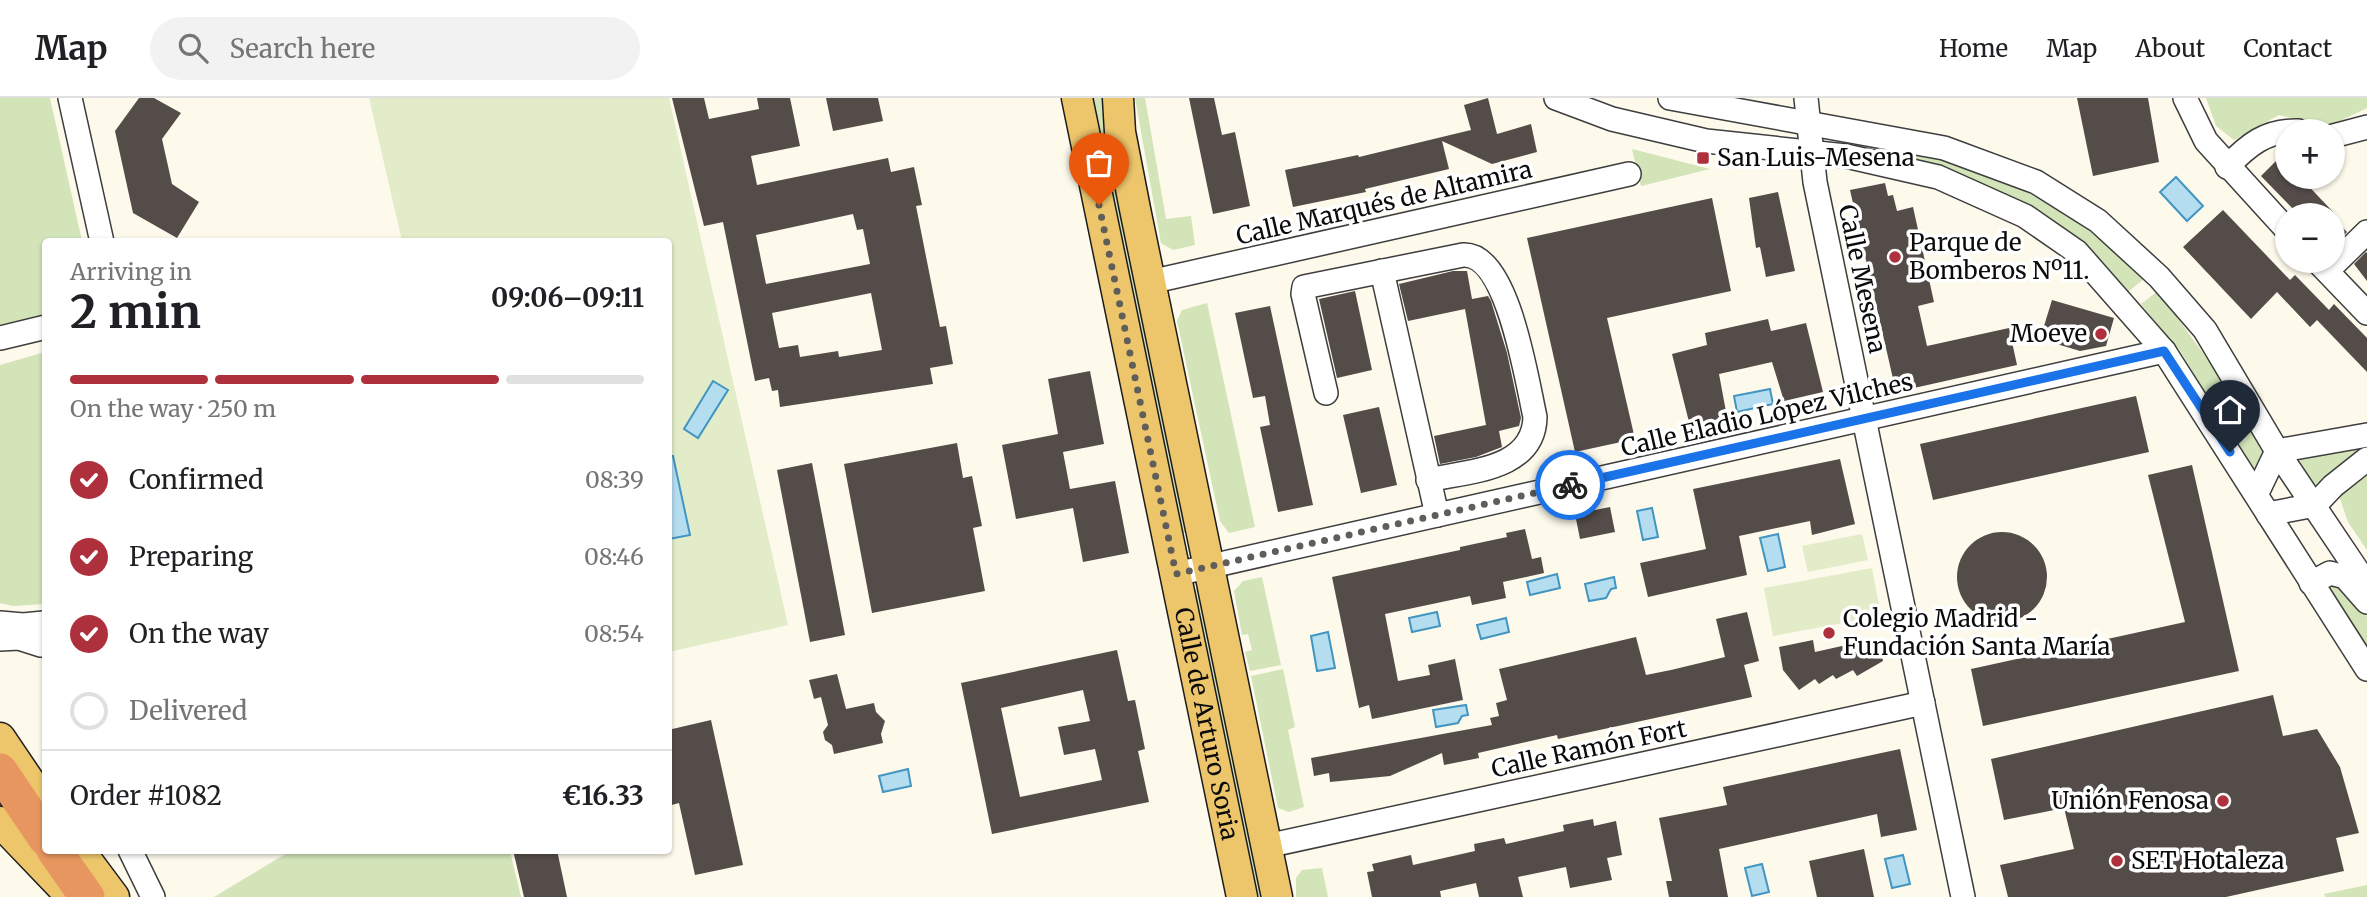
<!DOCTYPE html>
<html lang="en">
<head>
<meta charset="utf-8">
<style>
	body { margin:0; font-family:Merriweather,serif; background:#f2f2f2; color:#202124; height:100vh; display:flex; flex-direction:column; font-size:26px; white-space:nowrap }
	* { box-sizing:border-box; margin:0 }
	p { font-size:23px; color:#757577 }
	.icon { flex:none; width:38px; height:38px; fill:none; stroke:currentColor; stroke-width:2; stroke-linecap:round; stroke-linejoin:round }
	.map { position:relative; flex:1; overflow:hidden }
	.panel { position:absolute; left:42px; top:140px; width:630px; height:616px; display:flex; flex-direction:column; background:#fff; border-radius:7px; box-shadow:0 2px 5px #0004 }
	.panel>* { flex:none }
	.controls { position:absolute; left:2275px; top:21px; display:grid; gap:14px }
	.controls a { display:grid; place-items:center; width:70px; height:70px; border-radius:50%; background:#fff; box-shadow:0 2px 5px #0004; font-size:35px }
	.pin { position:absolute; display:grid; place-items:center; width:60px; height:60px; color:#fff; margin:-72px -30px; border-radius:50% 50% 50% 0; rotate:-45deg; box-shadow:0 0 7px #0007 }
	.pin .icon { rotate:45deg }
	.courier { position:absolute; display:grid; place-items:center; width:70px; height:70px; margin:-35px; border:5px solid #1a73e8; border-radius:50%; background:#fff; color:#222; box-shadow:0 2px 9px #0007 }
	.headline em { font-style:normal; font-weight:700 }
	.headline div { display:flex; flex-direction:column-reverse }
	.headline { display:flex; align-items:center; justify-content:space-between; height:119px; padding:0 28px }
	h1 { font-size:46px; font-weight:700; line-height:52px }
	.bar { display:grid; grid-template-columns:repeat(4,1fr); gap:10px 7px; align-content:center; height:84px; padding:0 28px }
	.bar i { height:9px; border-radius:5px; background:#e0e0e0 }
	.bar .on { background:#af303d }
	.bar p { grid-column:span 4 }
	.line { display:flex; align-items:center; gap:18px; padding:0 28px; border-top:2px solid #e0e0e0 }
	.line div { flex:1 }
	ol { padding:0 28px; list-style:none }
	li { display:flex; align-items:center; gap:21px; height:77px }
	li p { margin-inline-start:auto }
	li .icon { padding:7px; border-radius:50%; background:#af303d; color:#fff; stroke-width:4 }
	li:last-child { color:#757577 }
	li i { width:38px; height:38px; border:4px solid #e0e0e0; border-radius:50% }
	header { display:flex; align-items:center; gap:42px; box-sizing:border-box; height:98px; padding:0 35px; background:#fff; border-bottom:2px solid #e0e0e0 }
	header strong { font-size:33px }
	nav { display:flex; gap:38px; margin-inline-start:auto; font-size:24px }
	.search { width:490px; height:63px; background:#f2f2f2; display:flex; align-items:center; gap:18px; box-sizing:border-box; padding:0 24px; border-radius:38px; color:#757577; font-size:26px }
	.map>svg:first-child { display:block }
	.green { fill:#d2e4b8 }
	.pitch { fill:#e2ecc9 }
	.water { fill:#b4ddf0; stroke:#4295c1; stroke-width:2 }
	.building { fill:#534c49; fill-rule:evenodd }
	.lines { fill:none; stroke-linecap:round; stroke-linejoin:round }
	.minor-casing { stroke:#3e3e3e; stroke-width:26 }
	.major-casing { stroke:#1c1c1c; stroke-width:33 }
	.highway-casing { stroke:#1c1c1c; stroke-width:38 }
	.minor { stroke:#fff; stroke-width:23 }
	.major { stroke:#edc66c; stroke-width:30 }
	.highway { stroke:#e8965f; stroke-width:35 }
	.done { stroke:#605e59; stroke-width:7; stroke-dasharray:0 12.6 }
	.route { stroke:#1a73e8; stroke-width:9 }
	.poi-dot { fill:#af303d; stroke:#fff; stroke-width:2.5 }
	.labels { text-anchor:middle; stroke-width:7; stroke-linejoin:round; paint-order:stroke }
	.poi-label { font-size:24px; fill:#0b0b0b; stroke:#fff; text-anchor:start }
	.street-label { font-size:24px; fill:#0b0b0b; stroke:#fff }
</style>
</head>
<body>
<header>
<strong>Map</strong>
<div class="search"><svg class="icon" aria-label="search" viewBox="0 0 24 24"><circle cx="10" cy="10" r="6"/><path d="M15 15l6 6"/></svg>Search here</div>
<nav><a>Home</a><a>Map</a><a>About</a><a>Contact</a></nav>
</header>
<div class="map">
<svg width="2367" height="799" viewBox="0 0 2367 799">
	<rect width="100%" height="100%" fill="#fdf9eb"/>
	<g class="green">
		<polygon points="0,0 50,0 82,143 46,144 45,216 0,227"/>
		<polygon points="1089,0 1105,0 1191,433 1180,436"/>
		<polygon points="1135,0 1145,0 1166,121 1191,118 1195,147 1173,152 1161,145"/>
		<polygon points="2206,0 2367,0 2367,10 2327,29 2279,17 2234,42 2216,28"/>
		<path d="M1856 43C1977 64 2055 95 2145 180L2128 194 2074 141 1855 51Z"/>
		<polygon points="1632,51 1710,71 1641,88"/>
		<polygon points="2158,193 2218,276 2264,357 2256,379 2181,254 2141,206"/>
		<polygon points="1207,205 1255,429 1229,435 1220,423 1177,223 1182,212"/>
		<polygon points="45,254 45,506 13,508 0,505 0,267"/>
		<polygon points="2367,345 2362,353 2311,390 2293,361"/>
		<polygon points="2367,372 2367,452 2348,424 2339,398"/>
		<polygon points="1262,479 1281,567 1250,573 1245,554 1252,552 1248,536 1242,537 1234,493 1243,483"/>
		<polygon points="2323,480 2345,490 2367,519 2367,558"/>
		<polygon points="1197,490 1200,491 1266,799 1255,799 1194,493"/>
		<polygon points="1283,571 1295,629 1288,632 1304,709 1289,714 1278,710 1251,578"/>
		<polygon points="292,752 510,753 521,799 214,799"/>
		<polygon points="1322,770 1328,799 1296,799 1296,780 1302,772"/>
		<polygon points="2367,787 2367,799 2325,799 2324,796"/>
	</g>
	<g class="pitch">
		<polygon points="369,0 669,0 788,527 669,554 668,144 402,143"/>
		<polygon points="1862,436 1868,462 1808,474 1802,448"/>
		<polygon points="1872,470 1881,518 1773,538 1764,490"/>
	</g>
	<g class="water">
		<polygon points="2176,79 2203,108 2187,123 2160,94"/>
		<polygon points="713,283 728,292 698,340 684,331"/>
		<polygon points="1770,291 1773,306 1737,314 1734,298"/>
		<polygon points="669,358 673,358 690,437 669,441"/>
		<polygon points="1652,410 1658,439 1643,442 1637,413"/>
		<polygon points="1778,436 1785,469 1768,473 1760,440"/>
		<polygon points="1557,476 1560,490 1530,497 1527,484"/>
		<polygon points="1614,479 1616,490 1611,491 1606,500 1589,503 1585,486"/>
		<polygon points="1437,514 1440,528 1412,534 1409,520"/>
		<polygon points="1506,520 1509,534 1481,541 1477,527"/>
		<polygon points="1328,534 1335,570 1317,573 1311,538"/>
		<polygon points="1466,607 1468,617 1462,618 1458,625 1436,629 1433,612"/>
		<polygon points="908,671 911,688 883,694 879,678"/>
		<polygon points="1903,757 1910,786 1892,790 1885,761"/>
		<polygon points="1762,766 1769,794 1752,798 1745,770"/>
	</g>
	<g class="building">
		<polygon points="139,0 154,0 181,15 162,41 172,86 199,104 177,140 133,115 115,33"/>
		<path d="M672 0H704L709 21 759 11 757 0H790L800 48 751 58 757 87 888 60 891 74 914 69 922 107 916 108 940 229 946 228 953 266 930 270 933 286 780 309 778 292 772 293 769 280 755 283 723 124 704 128ZM853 116 857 132 863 131 870 166 766 186 756 137ZM871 195 882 252 839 259 838 253 800 259 798 247 779 250 772 215Z"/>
		<polygon points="826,0 878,0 883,23 833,33"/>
		<polygon points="1189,0 1214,0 1222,37 1235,34 1250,108 1213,116"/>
		<polygon points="1488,0 1497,36 1531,26 1537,54 1492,66 1442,43 1449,71 1365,91 1366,94 1293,109 1285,72 1358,57 1359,59 1471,32 1464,7"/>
		<polygon points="2077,0 2148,0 2159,64 2093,78"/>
		<polygon points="2277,62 2287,73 2287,79 2300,79 2336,117 2299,117 2261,78"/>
		<polygon points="1885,85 1888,98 1893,97 1897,113 1913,109 1934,204 1918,208 1927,248 2009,230 2017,267 1896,294 1850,92"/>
		<polygon points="1778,94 1795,173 1766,179 1760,149 1756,150 1749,100"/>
		<polygon points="1712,100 1731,193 1607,220 1635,341 1575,354 1527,140"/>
		<polygon points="2223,112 2290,182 2295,177 2329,212 2334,206 2367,240 2367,274 2317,222 2310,229 2277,194 2251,221 2183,149"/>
		<polygon points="2333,120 2347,134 2337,144 2333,138"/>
		<polygon points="2366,154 2367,155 2367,183 2354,166"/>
		<polygon points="1453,173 1467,173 1472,201 1488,198 1491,203 1507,255 1521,320 1519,328 1499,333 1502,349 1476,359 1440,366 1434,338 1486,327 1465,211 1408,223 1399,186"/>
		<polygon points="1355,193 1372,272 1337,280 1319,201"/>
		<polygon points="2052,202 2114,220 2106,248 2080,253 2040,241"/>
		<polygon points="1270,208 1313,407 1278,414 1260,329 1270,327 1265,298 1253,300 1235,215"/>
		<polygon points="1768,221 1771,233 1806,225 1823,294 1784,303 1772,264 1719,276 1727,319 1690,328 1672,256 1707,247 1705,235"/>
		<polygon points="1090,273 1104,346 1063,354 1070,391 1115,383 1129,455 1083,464 1073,410 1016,421 1002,347 1058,336 1048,281"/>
		<polygon points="2136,298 2149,354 1933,402 1920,346"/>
		<polygon points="1379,309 1397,387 1361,395 1343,317"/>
		<polygon points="957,345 963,380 972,378 982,428 973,430 985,493 872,515 844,366"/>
		<polygon points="1840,361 1855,426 1812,437 1810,423 1739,438 1747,477 1648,499 1640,465 1706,451 1693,391"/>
		<polygon points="812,365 845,537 810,544 777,372"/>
		<polygon points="2192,367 2239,573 1983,628 1971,571 2185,524 2148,377"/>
		<polygon points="1610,409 1615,434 1580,441 1575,416"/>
		<polygon points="1525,431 1532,461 1541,459 1544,475 1503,484 1506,500 1472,507 1470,498 1385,516 1398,583 1430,577 1428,567 1455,561 1463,602 1372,621 1369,607 1359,610 1332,479 1460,452 1460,449 1507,439 1506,435"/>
		<circle cx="2002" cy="479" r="45"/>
		<polygon points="1747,514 1759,563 1744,567 1752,599 1558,641 1557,637 1478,655 1479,660 1444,667 1442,655 1390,678 1330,684 1329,675 1314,678 1311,660 1492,627 1490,620 1499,618 1496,605 1507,602 1499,571 1636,539 1646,577 1671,572 1725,559 1716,521"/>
		<polygon points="1878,540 1883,563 1857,578 1853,572 1836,581 1833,577 1819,586 1815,581 1799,592 1783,572 1779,549 1813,542 1815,554"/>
		<path d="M1117 552 1128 603 1135 602 1145 651 1138 653 1149 704 992 736 961 585ZM1083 592 1090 623 1058 629 1064 657 1095 651 1102 682 1020 699 1001 610Z"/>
		<polygon points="837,576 846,611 874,605 876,614 885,623 881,636 883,645 834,656 832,647 825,642 823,634 828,627 821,599 814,601 809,582"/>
		<polygon points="2273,597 2283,638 2317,631 2340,669 2359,735 2336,740 2344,773 2226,799 2008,799 2000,767 2074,751 2064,710 2004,722 1991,661"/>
		<polygon points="711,622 743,767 695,777 679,705 668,708 668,632"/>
		<polygon points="1900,651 1917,732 1881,739 1877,716 1719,751 1728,799 1669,799 1666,783 1672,783 1659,720 1727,707 1723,689"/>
		<polygon points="1593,721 1594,728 1616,723 1622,757 1607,760 1612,782 1570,790 1566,769 1518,779 1523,799 1479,799 1476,785 1440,793 1441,799 1372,799 1367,774 1374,773 1372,766 1411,757 1413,767 1475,753 1474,746 1504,740 1506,746 1542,738 1564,733 1563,727"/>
		<polygon points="1864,751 1874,799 1817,799 1809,763"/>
		<polygon points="513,752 557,752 567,799 524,799"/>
	</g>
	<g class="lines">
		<defs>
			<g id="minor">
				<polyline points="70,0 102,144"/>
				<polyline points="1556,0 1612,21 1706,43 1846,58 1938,79 2025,118 2077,154 2164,253 2367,571"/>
				<polyline points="1670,0 1944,50 2036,84 2098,123 2159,179 2205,232 2277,353 2367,487"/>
				<polyline points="1806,0 1815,84 1963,799"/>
				<polyline points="2185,0 2206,43 2287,132"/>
				<polyline points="2333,38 2367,29"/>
				<path d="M2227 69C2248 47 2266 32 2298 33"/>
				<polyline points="2317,163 2367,215"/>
				<polyline points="1382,173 1437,417"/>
				<polyline points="2327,173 2367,134"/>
				<polyline points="1150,184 1629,76"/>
				<polyline points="0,240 46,229"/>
				<path d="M1326 295 1303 196 1304 189 1463 157C1508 154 1527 284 1535 319 1534 372 1469 373 1428 382"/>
				<polyline points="2277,353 2367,337"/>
				<polyline points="2257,395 2277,353"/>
				<polyline points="2268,416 2315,407 2333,388 2367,361"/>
				<polyline points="1176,476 2164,253"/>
				<polyline points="2311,485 2330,475 2345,479 2367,504"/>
				<polyline points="0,525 23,527 44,525"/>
				<polyline points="0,541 19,540 41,547"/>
				<polyline points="1267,748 1923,605"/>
				<polyline points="130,752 153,799"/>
			</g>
			<g id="major">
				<path id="s1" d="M1077 0 1242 799"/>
				<polyline points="1118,0 1120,34 1135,111 1277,799"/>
				<polyline points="0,640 46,708"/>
				<polyline points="0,724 69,796"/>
				<polyline points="79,752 114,799"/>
			</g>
			<g id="highway">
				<polyline points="0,673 46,741"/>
				<polyline points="54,752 87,799"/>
			</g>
		</defs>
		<use href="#minor" class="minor-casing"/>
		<use href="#major" class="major-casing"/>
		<use href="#highway" class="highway-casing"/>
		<use href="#minor" class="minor"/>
		<use href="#major" class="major"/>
		<use href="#highway" class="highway"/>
	</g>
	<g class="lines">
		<polyline class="done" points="1099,107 1176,476 1570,387"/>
		<polyline class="route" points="1570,387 2164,253 2230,354"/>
	</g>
	<g class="poi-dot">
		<rect x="1696" y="53" width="14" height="14" rx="3.5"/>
		<circle cx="1895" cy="159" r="7"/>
		<circle cx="2101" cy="236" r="7"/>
		<circle cx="1829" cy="535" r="7"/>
		<circle cx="2223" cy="703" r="7"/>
		<circle cx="2117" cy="763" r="7"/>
	</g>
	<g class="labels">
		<g class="poi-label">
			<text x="1717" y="68">San Luis-Mesena</text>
			<text x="1909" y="153">Parque de<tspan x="1909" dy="28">Bomberos Nº11.</tspan></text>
			<text x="2087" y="244" text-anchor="end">Moeve</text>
			<text x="1843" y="529">Colegio Madrid -<tspan x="1843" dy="28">Fundación Santa María</tspan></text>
			<text x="2209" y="711" text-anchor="end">Unión Fenosa</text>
			<text x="2131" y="771">SET Hotaleza</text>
		</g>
		<g class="street-label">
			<text transform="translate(1384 105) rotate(-13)" y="8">Calle Marqués de Altamira</text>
			<text transform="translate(1862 181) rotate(78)" y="8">Calle Mesena</text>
			<text transform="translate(1767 317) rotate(-13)" y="8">Calle Eladio López Vilches</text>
			<text dy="8" stroke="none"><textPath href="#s1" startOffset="639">Calle de Arturo Soria</textPath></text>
			<text transform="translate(1589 651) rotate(-12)" y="8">Calle Ramón Fort</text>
		</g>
	</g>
</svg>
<div class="controls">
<a>+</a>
<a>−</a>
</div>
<div class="pin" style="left:1099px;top:107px;background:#ea580c"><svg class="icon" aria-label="bag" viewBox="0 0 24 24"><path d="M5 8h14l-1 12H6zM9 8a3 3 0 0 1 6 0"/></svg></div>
<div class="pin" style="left:2230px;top:354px;background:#1f2937"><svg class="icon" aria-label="home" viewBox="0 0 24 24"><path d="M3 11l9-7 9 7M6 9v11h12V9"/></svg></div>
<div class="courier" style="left:1570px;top:387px"><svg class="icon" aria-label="bike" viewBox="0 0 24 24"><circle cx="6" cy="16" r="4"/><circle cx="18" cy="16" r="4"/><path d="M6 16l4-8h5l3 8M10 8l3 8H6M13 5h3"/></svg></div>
<section class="panel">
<div class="headline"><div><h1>2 min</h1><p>Arriving in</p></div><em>09:06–09:11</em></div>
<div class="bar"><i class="on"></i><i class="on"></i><i class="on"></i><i></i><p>On the way · 250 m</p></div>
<ol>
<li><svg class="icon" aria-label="check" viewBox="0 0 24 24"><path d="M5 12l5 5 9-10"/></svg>Confirmed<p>08:39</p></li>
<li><svg class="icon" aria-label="check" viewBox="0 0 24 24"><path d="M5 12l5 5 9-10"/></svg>Preparing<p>08:46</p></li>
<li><svg class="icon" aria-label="check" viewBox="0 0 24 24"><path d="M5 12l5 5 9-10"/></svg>On the way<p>08:54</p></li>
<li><i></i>Delivered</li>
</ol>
<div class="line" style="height:91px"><div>Order #1082</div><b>€16.33</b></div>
</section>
</div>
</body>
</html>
